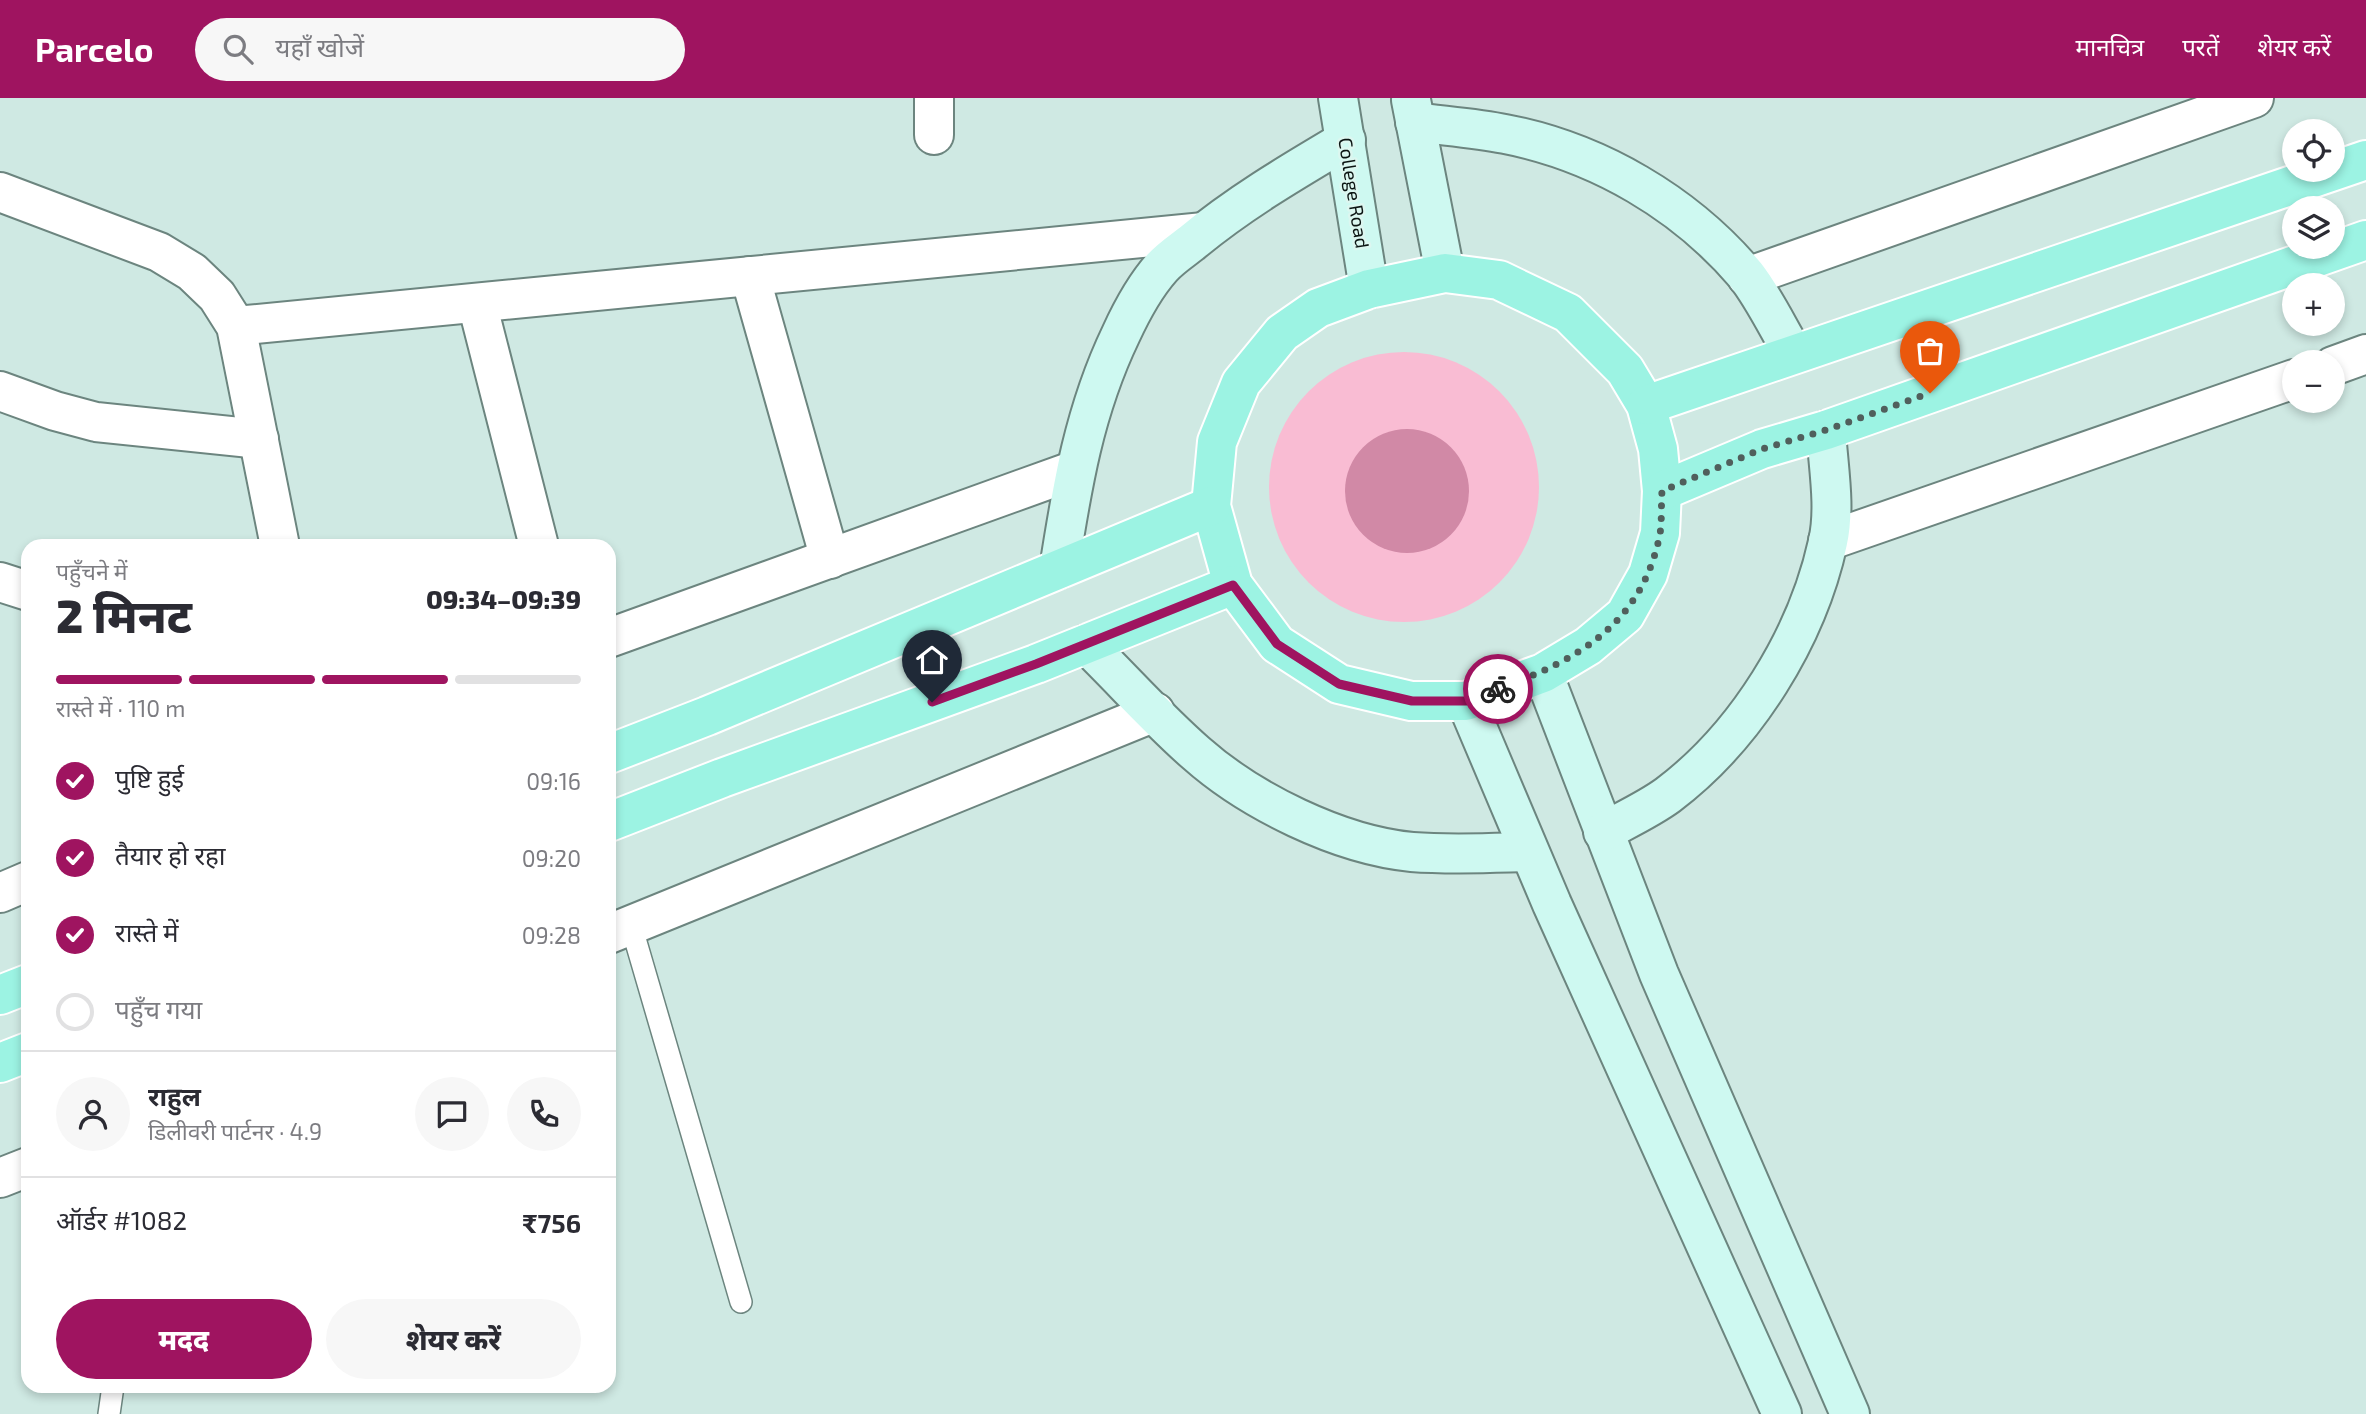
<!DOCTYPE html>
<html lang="hi">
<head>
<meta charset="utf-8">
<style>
	body { margin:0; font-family:"Exo 2","Noto Sans Devanagari",sans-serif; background:#f7f7f7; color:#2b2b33; height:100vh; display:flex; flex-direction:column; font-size:26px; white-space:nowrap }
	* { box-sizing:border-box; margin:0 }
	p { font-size:23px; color:#7c7c81 }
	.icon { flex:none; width:38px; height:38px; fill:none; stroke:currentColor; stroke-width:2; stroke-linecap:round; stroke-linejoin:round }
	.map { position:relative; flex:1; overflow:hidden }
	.sheet { position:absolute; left:21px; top:441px; width:595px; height:854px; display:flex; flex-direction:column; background:#fff; border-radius:21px; box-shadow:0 4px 10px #0003 }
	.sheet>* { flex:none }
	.controls { position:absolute; left:2282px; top:21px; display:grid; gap:14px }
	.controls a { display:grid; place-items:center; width:63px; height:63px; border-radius:50%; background:#fff; box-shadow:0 4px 10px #0003; font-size:35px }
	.pin { position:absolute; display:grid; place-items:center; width:60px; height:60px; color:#fff; margin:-72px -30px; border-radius:50% 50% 50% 0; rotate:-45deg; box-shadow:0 0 7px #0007 }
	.pin .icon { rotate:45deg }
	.courier { position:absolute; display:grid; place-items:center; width:70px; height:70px; margin:-35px; border:5px solid #9f1460; border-radius:50%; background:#fff; color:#222; box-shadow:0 2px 9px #0007 }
	.headline em { font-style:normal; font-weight:800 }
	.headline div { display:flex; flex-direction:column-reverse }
	.headline { display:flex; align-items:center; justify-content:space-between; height:119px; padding:0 35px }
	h1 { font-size:46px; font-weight:800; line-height:52px }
	.bar { display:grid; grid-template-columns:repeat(4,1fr); gap:10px 7px; align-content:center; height:84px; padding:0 35px }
	.bar i { height:9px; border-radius:5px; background:#e1e1e2 }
	.bar .on { background:#9f1460 }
	.bar p { grid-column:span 4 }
	.line { display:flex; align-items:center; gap:18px; padding:0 35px; border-top:2px solid #e1e1e2 }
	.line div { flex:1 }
	.round { display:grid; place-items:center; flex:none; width:74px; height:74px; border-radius:37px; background:#f7f7f7 }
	ol { padding:0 35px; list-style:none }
	li { display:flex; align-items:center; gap:21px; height:77px }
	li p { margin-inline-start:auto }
	li .icon { padding:7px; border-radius:50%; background:#9f1460; color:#fff; stroke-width:4 }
	li:last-child { color:#7c7c81 }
	li i { width:38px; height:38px; border:4px solid #e1e1e2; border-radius:50% }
	.cta { display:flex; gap:14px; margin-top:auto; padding:14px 35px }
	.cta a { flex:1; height:80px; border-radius:42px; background:#9f1460; color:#fff; font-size:28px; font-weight:800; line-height:80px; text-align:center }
	.cta a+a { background:#f7f7f7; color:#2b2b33 }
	header { display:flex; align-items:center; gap:42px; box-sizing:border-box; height:98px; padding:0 35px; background:#9f1460; color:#fff }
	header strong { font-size:33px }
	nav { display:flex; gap:38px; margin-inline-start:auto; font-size:24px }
	.search { width:490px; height:63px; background:#f7f7f7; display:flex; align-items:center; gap:18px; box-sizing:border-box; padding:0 24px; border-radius:38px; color:#7c7c81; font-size:26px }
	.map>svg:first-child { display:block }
	.green { fill:#f9bcd3 }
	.water { fill:#d189a6 }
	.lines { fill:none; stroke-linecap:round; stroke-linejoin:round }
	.lane-casing { stroke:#6c857f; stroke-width:24 }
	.street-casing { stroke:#6c857f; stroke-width:42 }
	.secondary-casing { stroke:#6c857f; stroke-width:42 }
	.primary-casing { stroke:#fff; stroke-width:42 }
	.lane { stroke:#fff; stroke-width:21 }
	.street { stroke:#fff; stroke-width:38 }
	.secondary { stroke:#cef9f1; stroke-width:38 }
	.primary { stroke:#9cf3e3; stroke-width:38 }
	.done { stroke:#505f5c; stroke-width:7; stroke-dasharray:0 12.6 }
	.route { stroke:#9f1460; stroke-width:9 }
	.labels { text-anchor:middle; stroke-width:5; stroke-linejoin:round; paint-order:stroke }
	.street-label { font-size:19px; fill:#0c1513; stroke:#dcf7f0 }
</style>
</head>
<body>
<header>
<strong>Parcelo</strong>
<div class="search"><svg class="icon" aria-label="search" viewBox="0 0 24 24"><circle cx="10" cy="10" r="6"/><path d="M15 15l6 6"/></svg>यहाँ खोजें</div>
<nav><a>मानचित्र</a><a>परतें</a><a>शेयर करें</a></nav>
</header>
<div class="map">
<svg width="2366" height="1316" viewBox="0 0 2366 1316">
	<rect width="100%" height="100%" fill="#cfe9e3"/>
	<circle class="green" cx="1404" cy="389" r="135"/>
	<circle class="water" cx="1407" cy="393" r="62"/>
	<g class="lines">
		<defs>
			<g id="lane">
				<polyline points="631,827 741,1204"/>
				<polyline points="109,1316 113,1288"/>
			</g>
			<g id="street">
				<polyline points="934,0 934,37"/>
				<polyline points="0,94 159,154 192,174 217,198 236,228 280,448"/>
				<polyline points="750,178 830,461"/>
				<polyline points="1747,179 2254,0"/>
				<polyline points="477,205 539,448"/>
				<polyline points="236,228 1204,134"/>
				<polyline points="2333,268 2366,256"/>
				<polyline points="0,293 55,313 96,324 259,341"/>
				<polyline points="1828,443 2294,281"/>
				<polyline points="0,484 28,493"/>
				<polyline points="609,540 1075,372"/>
				<polyline points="0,795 28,783"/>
				<polyline points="609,836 1155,614"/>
				<polyline points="0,1080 28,1069"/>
			</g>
			<g id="secondary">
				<polyline points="1338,0 1369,191"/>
				<polyline points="1411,2 1445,175"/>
				<path d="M1415 24C1445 28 1476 30 1505 36 1598 54 1685 105 1746 177 1764 200 1778 230 1793 255"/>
				<path d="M1059 471C1072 388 1084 313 1121 236 1132 212 1145 188 1162 169 1170 160 1182 152 1191 145 1239 105 1292 74 1346 42"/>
				<path d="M1086 546C1123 582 1157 621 1196 655 1250 703 1339 747 1412 754 1451 757 1490 755 1529 754"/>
				<polyline points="1543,575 1659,876 1850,1316"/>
				<polyline points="1466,603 1552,806 1782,1316"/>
				<path d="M1603 734C1625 722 1649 711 1668 697 1746 638 1807 540 1828 444 1836 409 1828 368 1826 332"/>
			</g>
			<g id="primary">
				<polygon points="1445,175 1499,182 1568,215 1625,272 1646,307 1658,351 1662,393 1660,435 1648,476 1625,517 1588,548 1543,575 1466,603 1411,603 1339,586 1277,546 1233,487 1211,408 1217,344 1241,285 1282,235 1318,210 1369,191"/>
				<polyline points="1646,307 2366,62"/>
				<polyline points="1662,393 1762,351 1826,332 2366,142"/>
				<polyline points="609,656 707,618 1211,408"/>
				<polyline points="609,724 722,680 1036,566 1233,487"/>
				<polyline points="0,897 28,886"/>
				<polyline points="0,965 28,954"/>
			</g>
		</defs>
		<use href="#lane" class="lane-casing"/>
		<use href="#street" class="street-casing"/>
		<use href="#secondary" class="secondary-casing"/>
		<use href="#primary" class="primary-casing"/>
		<use href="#lane" class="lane"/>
		<use href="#street" class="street"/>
		<use href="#secondary" class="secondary"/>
		<use href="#primary" class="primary"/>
	</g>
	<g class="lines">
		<path class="done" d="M1498 591C1578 562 1642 526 1660 436 1662 423 1661 407 1662 393L1762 351 1826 332 1930 295"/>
		<polyline class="route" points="932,604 1036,566 1233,487 1277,546 1339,586 1412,603 1466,603 1498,591"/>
	</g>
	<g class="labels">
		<g class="street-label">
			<text transform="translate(1354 95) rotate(81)" y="7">College Road</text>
		</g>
	</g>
</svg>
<div class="controls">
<a><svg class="icon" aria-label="locate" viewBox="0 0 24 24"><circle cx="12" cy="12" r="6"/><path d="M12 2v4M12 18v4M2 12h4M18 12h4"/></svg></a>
<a><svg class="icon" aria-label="layers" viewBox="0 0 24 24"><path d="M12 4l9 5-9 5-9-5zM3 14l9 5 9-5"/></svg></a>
<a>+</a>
<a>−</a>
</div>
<div class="pin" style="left:1930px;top:295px;background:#ea580c"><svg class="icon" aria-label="bag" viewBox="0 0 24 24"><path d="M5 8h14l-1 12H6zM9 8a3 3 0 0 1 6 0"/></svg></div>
<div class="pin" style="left:932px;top:604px;background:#1f2937"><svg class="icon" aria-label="home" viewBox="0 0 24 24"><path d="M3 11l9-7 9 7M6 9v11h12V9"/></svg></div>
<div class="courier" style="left:1498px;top:591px"><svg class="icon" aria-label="bike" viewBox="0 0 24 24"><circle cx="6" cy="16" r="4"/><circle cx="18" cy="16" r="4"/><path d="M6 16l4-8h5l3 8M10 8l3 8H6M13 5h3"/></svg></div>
<section class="sheet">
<div class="headline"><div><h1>2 मिनट</h1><p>पहुँचने में</p></div><em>09:34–09:39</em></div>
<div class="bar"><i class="on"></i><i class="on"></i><i class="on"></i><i></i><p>रास्ते में · 110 m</p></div>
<ol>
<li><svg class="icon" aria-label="check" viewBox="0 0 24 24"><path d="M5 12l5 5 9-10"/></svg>पुष्टि हुई<p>09:16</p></li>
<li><svg class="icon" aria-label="check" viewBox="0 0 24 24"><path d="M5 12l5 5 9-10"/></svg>तैयार हो रहा<p>09:20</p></li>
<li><svg class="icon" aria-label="check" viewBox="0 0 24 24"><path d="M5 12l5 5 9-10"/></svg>रास्ते में<p>09:28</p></li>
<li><i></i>पहुँच गया</li>
</ol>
<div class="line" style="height:126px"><a class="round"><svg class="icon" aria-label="person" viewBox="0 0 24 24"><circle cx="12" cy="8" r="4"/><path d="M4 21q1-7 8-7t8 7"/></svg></a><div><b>राहुल</b><p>डिलीवरी पार्टनर · 4.9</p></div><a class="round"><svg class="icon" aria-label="chat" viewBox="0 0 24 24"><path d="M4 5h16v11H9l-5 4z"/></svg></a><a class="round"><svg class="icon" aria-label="phone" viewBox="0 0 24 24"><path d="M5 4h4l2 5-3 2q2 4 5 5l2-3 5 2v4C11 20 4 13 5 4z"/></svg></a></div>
<div class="line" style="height:91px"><div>ऑर्डर #1082</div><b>₹756</b></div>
<div class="cta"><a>मदद</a><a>शेयर करें</a></div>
</section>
</div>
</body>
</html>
